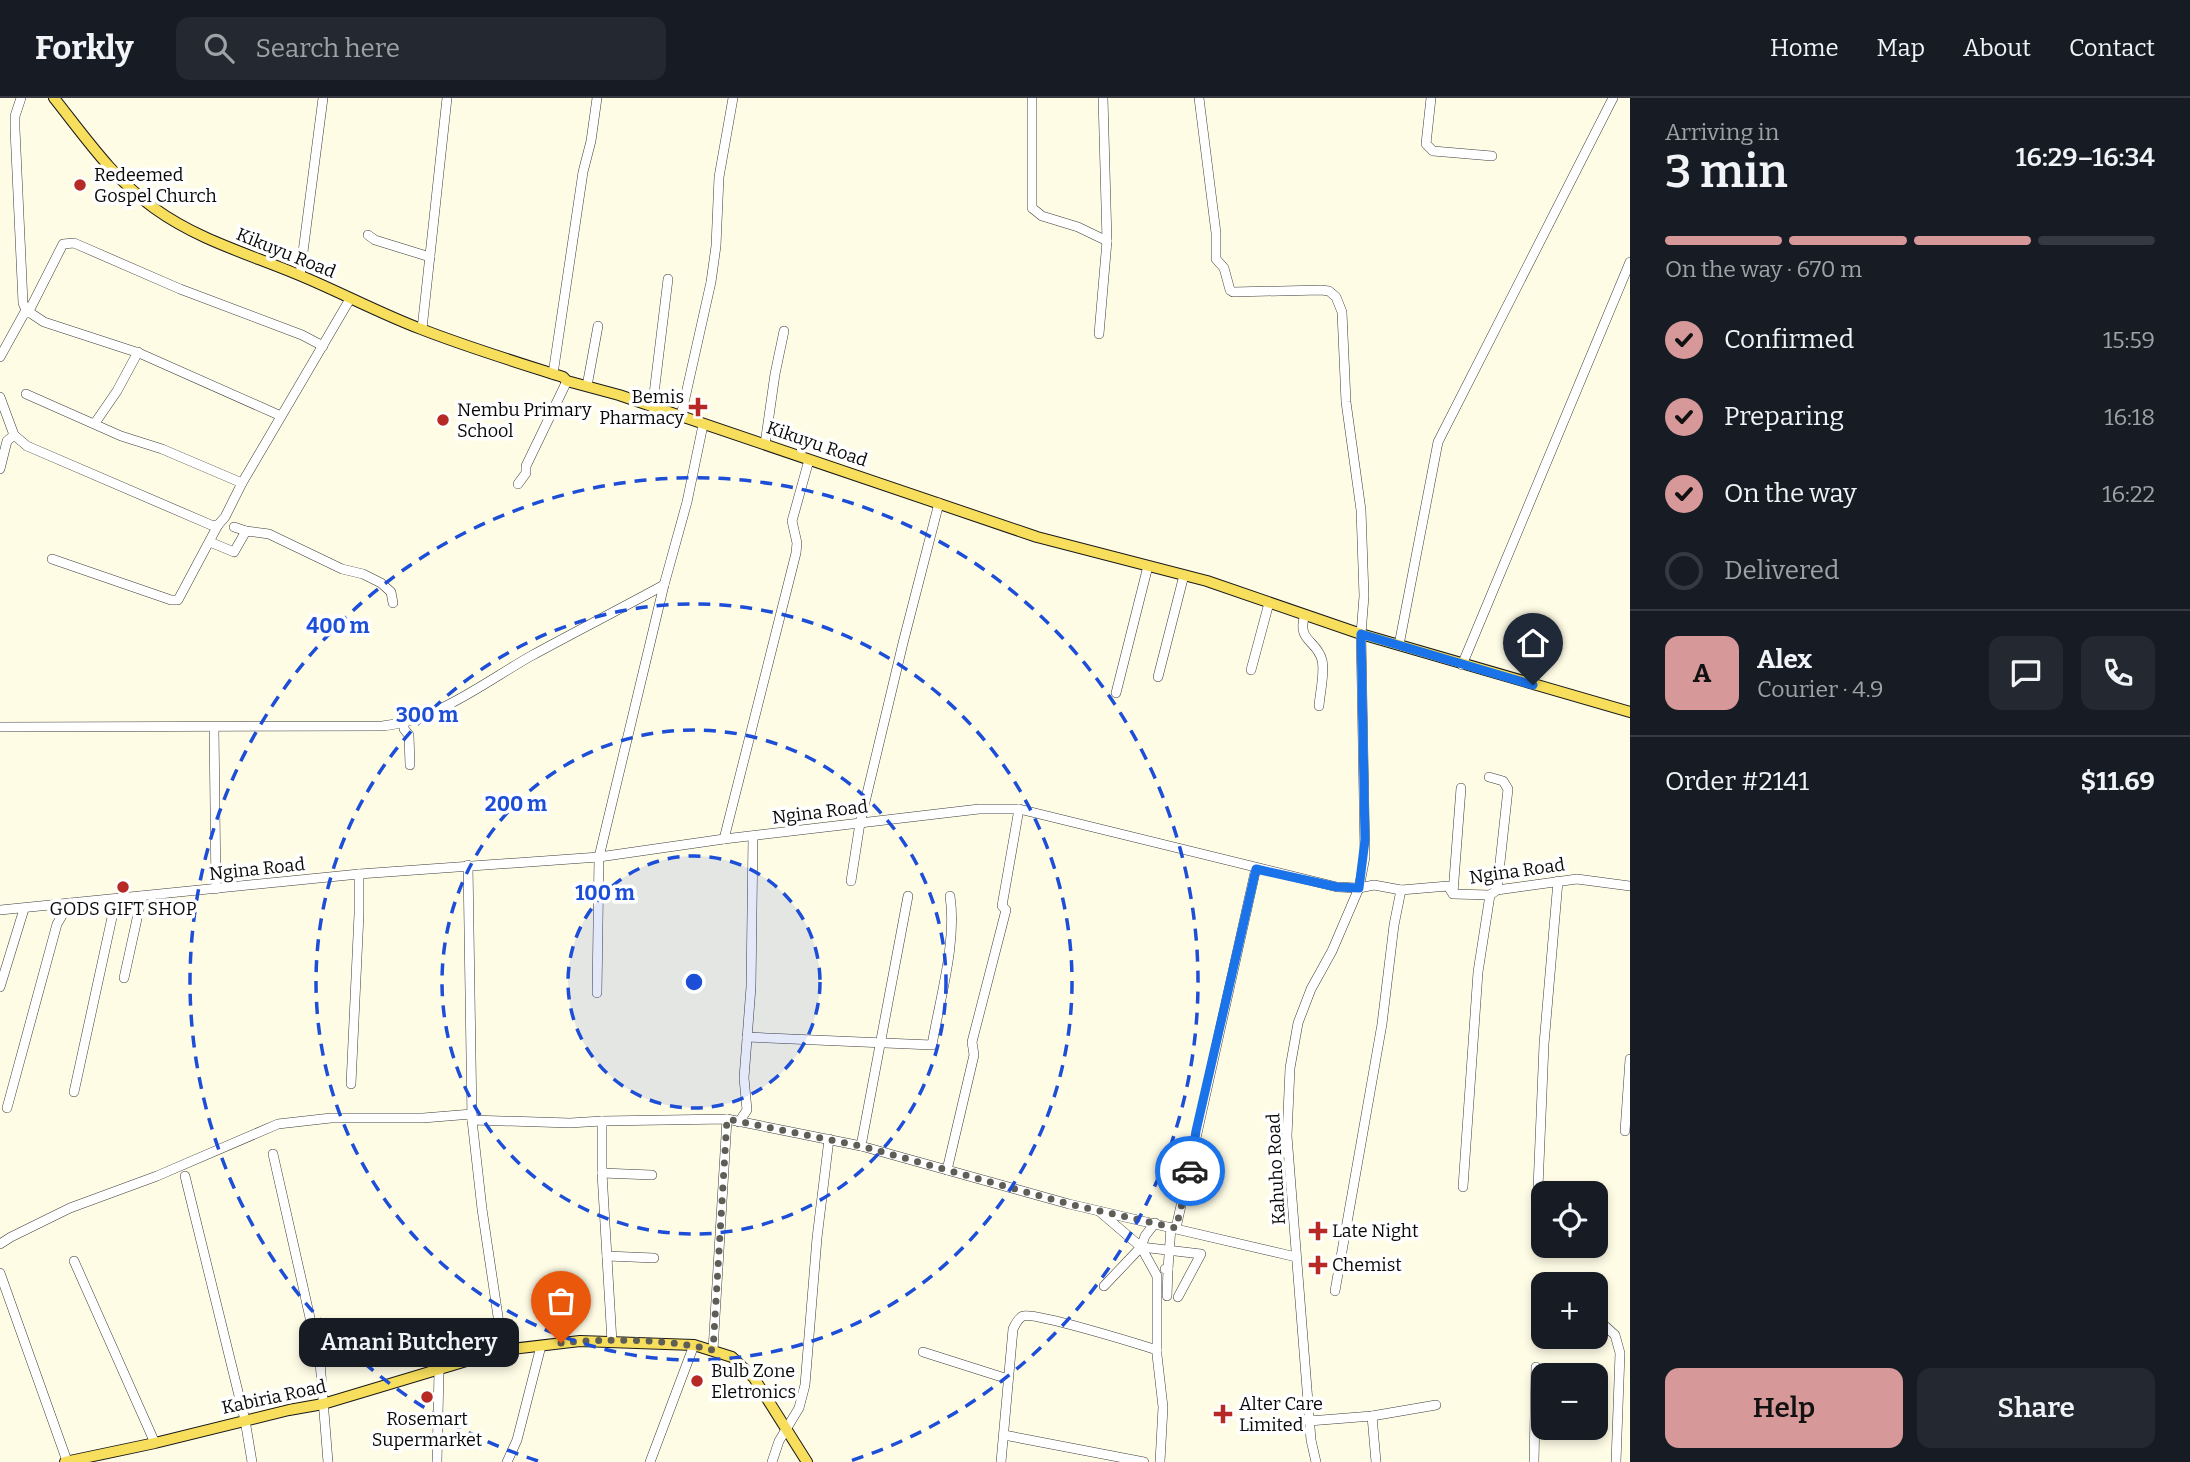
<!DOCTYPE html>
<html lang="en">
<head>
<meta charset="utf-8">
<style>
	body { margin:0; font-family:Bitter,serif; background:#242831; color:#f1f3f6; height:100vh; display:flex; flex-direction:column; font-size:26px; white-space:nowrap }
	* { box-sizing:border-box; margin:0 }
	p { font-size:23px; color:#9ea1a6 }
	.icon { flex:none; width:38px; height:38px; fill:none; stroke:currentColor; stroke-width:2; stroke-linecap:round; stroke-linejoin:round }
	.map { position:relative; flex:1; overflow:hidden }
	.panel { display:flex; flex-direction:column; background:#171b24; width:560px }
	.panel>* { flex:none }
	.buttons { position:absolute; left:1531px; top:1083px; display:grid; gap:14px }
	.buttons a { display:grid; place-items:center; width:77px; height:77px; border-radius:14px; background:#171b24; box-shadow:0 4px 10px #0003; font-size:35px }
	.pin { position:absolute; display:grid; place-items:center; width:60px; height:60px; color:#fff; margin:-72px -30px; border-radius:50% 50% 50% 0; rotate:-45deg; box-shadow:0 0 7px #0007 }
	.pin .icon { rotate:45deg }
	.courier { position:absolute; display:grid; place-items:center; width:70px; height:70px; margin:-35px; border:5px solid #1a73e8; border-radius:50%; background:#fff; color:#222; box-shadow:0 2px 9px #0007 }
	.bubble { position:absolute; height:49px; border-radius:14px; background:#171b24; box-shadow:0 4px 10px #0003; font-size:23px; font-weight:600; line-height:49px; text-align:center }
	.head em { font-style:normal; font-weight:600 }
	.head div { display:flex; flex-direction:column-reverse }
	.head { display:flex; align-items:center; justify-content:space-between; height:119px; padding:0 35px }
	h1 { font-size:46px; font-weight:600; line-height:52px }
	.bar { display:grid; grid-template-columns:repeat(4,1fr); gap:10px 7px; align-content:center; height:84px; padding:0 35px }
	.bar i { height:9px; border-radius:5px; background:#363941 }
	.bar .selected { background:#d69898 }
	.bar p { grid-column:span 4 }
	.line { display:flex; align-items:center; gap:18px; padding:0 35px; border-top:2px solid #363941 }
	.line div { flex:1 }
	.round { display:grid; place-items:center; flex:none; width:74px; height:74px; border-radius:14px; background:#242831 }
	ol { padding:0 35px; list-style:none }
	li { display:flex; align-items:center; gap:21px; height:77px }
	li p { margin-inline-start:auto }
	li .icon { padding:7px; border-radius:50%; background:#d69898; color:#111; stroke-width:4 }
	li:last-child { color:#9ea1a6 }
	li i { width:38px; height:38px; border:4px solid #363941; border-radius:50% }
	.action { display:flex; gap:14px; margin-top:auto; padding:14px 35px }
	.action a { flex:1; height:80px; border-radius:14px; background:#d69898; color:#111; font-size:28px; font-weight:600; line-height:80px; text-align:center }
	.action a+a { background:#242831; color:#f1f3f6 }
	header { display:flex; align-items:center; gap:42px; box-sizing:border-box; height:98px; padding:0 35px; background:#171b24; border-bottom:2px solid #363941 }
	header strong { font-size:33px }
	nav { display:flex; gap:38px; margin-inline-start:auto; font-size:24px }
	.search { width:490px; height:63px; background:#242831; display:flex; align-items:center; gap:18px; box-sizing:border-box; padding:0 24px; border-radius:14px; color:#9ea1a6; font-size:26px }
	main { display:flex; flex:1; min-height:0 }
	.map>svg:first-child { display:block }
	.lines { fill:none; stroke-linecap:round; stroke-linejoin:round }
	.minor-casing { stroke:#3c3c3c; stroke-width:10 }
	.major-casing { stroke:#1a1a1a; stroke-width:12 }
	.minor { stroke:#fff; stroke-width:9 }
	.major { stroke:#f7de5d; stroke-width:10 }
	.done { stroke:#5f5e56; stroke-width:7; stroke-dasharray:0 12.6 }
	.route { stroke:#1a73e8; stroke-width:9 }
	.ring { fill:none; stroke:#1d4ed8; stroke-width:3.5; stroke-dasharray:12 9 }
	.poi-dot { fill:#b62924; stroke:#fff; stroke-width:2.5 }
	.labels { text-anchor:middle; stroke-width:7; stroke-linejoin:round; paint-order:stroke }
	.poi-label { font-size:18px; fill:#090909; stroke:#fff; text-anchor:start }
	.street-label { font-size:18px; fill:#090909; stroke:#fff }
	.centre { fill:#1d4ed8; stroke:#fff; stroke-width:3.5 }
	.ring-label { font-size:21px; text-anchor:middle; font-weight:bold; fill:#1d4ed8; stroke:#fff; stroke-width:7; stroke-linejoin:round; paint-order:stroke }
</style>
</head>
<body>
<header>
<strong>Forkly</strong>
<div class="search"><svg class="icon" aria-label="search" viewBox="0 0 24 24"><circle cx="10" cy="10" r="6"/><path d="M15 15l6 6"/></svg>Search here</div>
<nav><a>Home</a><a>Map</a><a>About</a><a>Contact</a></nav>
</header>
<main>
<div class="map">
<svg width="1630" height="1364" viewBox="0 0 1630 1364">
	<rect width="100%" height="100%" fill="#fffce6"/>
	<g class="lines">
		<defs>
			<g id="minor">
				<polyline points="1032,0 1032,110 1042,118 1078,129 1107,143"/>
				<polyline points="1199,0 1216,135 1216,161 1224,170 1230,192 1233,194 1321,192 1329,193 1336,199 1342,214 1346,304 1361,412 1364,498 1361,536 1365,759 1359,790 1332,853 1311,891 1298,925 1290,970 1287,1038 1311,1342 1316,1364"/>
				<polyline points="1431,0 1426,46 1433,53 1492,58"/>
				<polyline points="368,137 375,142 430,159"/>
				<polyline points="300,177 323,0"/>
				<polyline points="26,212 44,224 139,255 281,318"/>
				<polyline points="28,215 63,146 74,145 180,191 302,237 323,248"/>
				<polyline points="422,231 447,0"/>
				<polyline points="1099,236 1107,143 1103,0"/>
				<polyline points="0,259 26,212 23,205 15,31 15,18 21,0"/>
				<polyline points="553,276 583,74 591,43 597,0"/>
				<polyline points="587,288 598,228"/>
				<polyline points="26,296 121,338 162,351 242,385"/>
				<polyline points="0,299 14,337 27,348 211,427 218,427 225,419 242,385 350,201"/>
				<polyline points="650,308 653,304 668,181"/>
				<polyline points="681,318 711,184 716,148 719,79 733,0"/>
				<polyline points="95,325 117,293 138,254"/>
				<polyline points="765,346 775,276 784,233"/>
				<polyline points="0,371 7,343 14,337"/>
				<polyline points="518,386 526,375 526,368 567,283"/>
				<polyline points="234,429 246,433 269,436 342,471 363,476 381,485 391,494 393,505"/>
				<polyline points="210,444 234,454 246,433"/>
				<polyline points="52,461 171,502 178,502 218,427"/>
				<path d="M1305 517C1296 543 1317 542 1322 562 1325 575 1320 594 1319 608"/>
				<polyline points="1399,547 1438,344 1613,0"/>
				<polyline points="1462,567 1630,164"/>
				<polyline points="1251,572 1269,505"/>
				<polyline points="1158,579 1184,477"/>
				<polyline points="1116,595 1148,468"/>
				<polyline points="404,625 404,631 409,637 410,667"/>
				<path d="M0 629 382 628C436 623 485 584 531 558 575 534 620 511 664 487"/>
				<polyline points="214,629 216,791"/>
				<polyline points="1489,679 1503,683 1508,691 1497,792"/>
				<polyline points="724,741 796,455 797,445 792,423 809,362"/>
				<polyline points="468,767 472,1022 482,1111 503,1252"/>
				<polyline points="851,783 860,725 903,545 939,405"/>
				<polyline points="1453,795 1461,690"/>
				<polyline points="0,812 359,776 599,759 724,741 979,711 1019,711 1337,789 1359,790 1374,787 1401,792 1448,788 1453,796 1490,797 1497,792 1577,781 1630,788"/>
				<polyline points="124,880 142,798"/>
				<polyline points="0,889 24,811"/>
				<polyline points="597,895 599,759 664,487 687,404 703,327"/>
				<path d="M747 939 932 947C940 900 957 844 950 798"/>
				<polyline points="351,986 359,816 359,776"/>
				<polyline points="74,994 116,801"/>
				<polyline points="7,1010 57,826 69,806"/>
				<polyline points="472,1022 570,1025 602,1023 727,1021 861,1048 1069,1106 1296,1159"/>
				<polyline points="602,1023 602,1075 612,1244"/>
				<polyline points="739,1024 747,1012 744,980 751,889 753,738"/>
				<polyline points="1625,1033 1630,961"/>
				<polyline points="861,1048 908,798"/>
				<polyline points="273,1056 320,1264 328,1364"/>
				<polyline points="947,1072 974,957 972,944 1006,812 1002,808 1019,711"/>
				<polyline points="602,1075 652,1077"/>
				<polyline points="185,1078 245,1322 252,1364"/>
				<polyline points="1463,1089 1478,874 1490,797"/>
				<polyline points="1099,1113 1141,1149 1201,1156 1178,1199"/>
				<polyline points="1155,1125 1145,1138 1141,1149 1157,1178 1157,1257 1163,1309 1160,1364"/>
				<polyline points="1176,1130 1256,770"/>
				<polyline points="1536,1138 1544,946 1558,783"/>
				<polyline points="0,1146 11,1139 70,1110 157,1078 278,1026 331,1020 423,1020 472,1016"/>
				<polyline points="607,1158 654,1160"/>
				<polyline points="74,1163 155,1345"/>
				<polyline points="1165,1171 1168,1171 1167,1198"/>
				<polyline points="1168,1171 1171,1129"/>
				<polyline points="0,1175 67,1363"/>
				<polyline points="1104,1188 1141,1149"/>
				<polyline points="1335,1193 1382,926 1394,827 1401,792"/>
				<polyline points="1605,1228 1615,1237 1620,1255 1616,1364"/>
				<polyline points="713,1252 727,1021"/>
				<polyline points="923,1254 1008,1281"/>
				<polyline points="1372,1318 1376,1364"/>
				<polyline points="1309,1323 1372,1318 1436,1307"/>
				<polyline points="1004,1337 1144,1364"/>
				<polyline points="437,1364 439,1273"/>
				<polyline points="507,1364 517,1342 541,1248"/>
				<polyline points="650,1364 694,1247"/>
				<polyline points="772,1364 779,1343 799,1310 805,1287 817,1140 829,1041"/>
				<path d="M1001 1364 1013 1231C1015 1227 1018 1220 1023 1218 1035 1214 1138 1246 1157 1252"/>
				<polyline points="1534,1364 1536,1269"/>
			</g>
			<g id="major">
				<path d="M54 0C85 39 113 80 154 110 198 142 249 156 299 177 340 194 379 215 421 231 467 249 516 264 563 279L567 283 619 297 1037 439 1207 483 1361 536 1630 614"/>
				<polyline points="65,1364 155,1345 289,1312 323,1306 503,1252 580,1243 694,1247 732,1259 754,1280 807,1364"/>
			</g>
		</defs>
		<use href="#minor" class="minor-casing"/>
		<use href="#major" class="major-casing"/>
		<use href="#minor" class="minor"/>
		<use href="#major" class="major"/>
	</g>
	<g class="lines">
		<path class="done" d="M561 1245C606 1240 669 1241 713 1252L727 1021 861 1048 1069 1106 1176 1130 1190 1073"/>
		<polyline class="route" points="1190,1073 1196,1033 1256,771 1337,789 1359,790 1365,742 1361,536 1533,587"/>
	</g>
	<circle cx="694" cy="884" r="126" fill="#1d4ed8" fill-opacity=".12"/>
	<g class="ring">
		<circle cx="694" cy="884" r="126"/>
		<circle cx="694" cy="884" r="252"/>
		<circle cx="694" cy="884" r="378"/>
		<path d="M538 1363A504 504 0 1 1 850 1363"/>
	</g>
	<g class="poi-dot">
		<circle cx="80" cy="87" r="7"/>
		<path d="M694.5 298.5h7v7h7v7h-7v7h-7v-7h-7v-7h7z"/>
		<circle cx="443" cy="322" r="7"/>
		<circle cx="123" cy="789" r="7"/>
		<path d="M1314.5 1122.5h7v7h7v7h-7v7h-7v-7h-7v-7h7z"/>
		<path d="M1314.5 1156.5h7v7h7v7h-7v7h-7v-7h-7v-7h7z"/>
		<circle cx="697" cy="1283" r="7"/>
		<circle cx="427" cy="1299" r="7"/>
		<path d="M1219.5 1305.5h7v7h7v7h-7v7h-7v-7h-7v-7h7z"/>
	</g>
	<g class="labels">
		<g class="poi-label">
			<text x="94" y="83">Redeemed<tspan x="94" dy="21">Gospel Church</tspan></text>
			<text x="684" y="305" text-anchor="end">Bemis<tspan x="684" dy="21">Pharmacy</tspan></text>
			<text x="457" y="318">Nembu Primary<tspan x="457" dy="21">School</tspan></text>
			<text x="123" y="817" text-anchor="middle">GODS GIFT SHOP</text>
			<text x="1332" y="1139">Late Night</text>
			<text x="1332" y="1173">Chemist</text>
			<text x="711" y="1279">Bulb Zone<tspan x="711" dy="21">Eletronics</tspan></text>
			<text x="1239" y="1312">Alter Care<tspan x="1239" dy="21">Limited</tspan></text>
			<text x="427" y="1327" text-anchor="middle">Rosemart<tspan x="427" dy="21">Supermarket</tspan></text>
		</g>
		<g class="street-label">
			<text transform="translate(286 155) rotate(22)" y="6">Kikuyu Road</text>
			<text transform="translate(817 346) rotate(19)" y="6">Kikuyu Road</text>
			<text transform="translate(820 714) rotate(-7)" y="6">Ngina Road</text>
			<text transform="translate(257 771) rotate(-6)" y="6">Ngina Road</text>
			<text transform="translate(1517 773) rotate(-8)" y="6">Ngina Road</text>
			<text transform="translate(1276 1071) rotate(-93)" y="6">Kahuho Road</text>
			<text transform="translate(274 1299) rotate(-12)" y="6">Kabiria Road</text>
		</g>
	</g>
	<circle cx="694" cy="884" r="10" class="centre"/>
	<g class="ring-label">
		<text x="338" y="535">400 m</text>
		<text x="427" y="624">300 m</text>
		<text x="516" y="713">200 m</text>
		<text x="605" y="802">100 m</text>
	</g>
</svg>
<div class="buttons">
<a><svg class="icon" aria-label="locate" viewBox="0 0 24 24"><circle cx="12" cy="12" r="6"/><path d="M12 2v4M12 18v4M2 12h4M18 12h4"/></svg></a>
<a>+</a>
<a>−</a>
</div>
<div class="pin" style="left:561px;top:1245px;background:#ea580c"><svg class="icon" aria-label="bag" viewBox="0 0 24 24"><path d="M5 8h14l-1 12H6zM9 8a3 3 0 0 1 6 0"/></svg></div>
<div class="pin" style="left:1533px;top:587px;background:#1f2937"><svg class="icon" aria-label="home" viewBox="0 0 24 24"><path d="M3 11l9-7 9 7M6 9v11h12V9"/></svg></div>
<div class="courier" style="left:1190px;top:1073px"><svg class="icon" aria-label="car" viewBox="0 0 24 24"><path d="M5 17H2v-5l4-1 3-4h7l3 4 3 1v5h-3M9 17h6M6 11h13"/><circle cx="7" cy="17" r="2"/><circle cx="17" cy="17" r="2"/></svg></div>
<div class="bubble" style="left:299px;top:1220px;width:220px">Amani Butchery</div>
</div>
<section class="panel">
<div class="head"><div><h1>3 min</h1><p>Arriving in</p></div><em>16:29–16:34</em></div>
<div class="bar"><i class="selected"></i><i class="selected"></i><i class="selected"></i><i></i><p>On the way · 670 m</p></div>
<ol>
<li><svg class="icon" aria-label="check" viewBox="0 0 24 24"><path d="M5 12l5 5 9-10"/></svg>Confirmed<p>15:59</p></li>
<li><svg class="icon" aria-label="check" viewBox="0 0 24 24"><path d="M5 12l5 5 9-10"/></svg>Preparing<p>16:18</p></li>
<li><svg class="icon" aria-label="check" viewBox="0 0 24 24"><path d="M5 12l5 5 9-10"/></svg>On the way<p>16:22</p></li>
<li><i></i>Delivered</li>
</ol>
<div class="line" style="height:126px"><b class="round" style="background:#d69898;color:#111">A</b><div><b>Alex</b><p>Courier · 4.9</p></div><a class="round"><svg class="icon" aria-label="chat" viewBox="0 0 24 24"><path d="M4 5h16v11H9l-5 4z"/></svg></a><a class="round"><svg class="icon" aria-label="phone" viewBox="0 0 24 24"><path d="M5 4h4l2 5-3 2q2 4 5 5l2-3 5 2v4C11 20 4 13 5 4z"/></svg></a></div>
<div class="line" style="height:91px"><div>Order #2141</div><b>$11.69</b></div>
<div class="action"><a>Help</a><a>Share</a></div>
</section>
</main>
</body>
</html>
